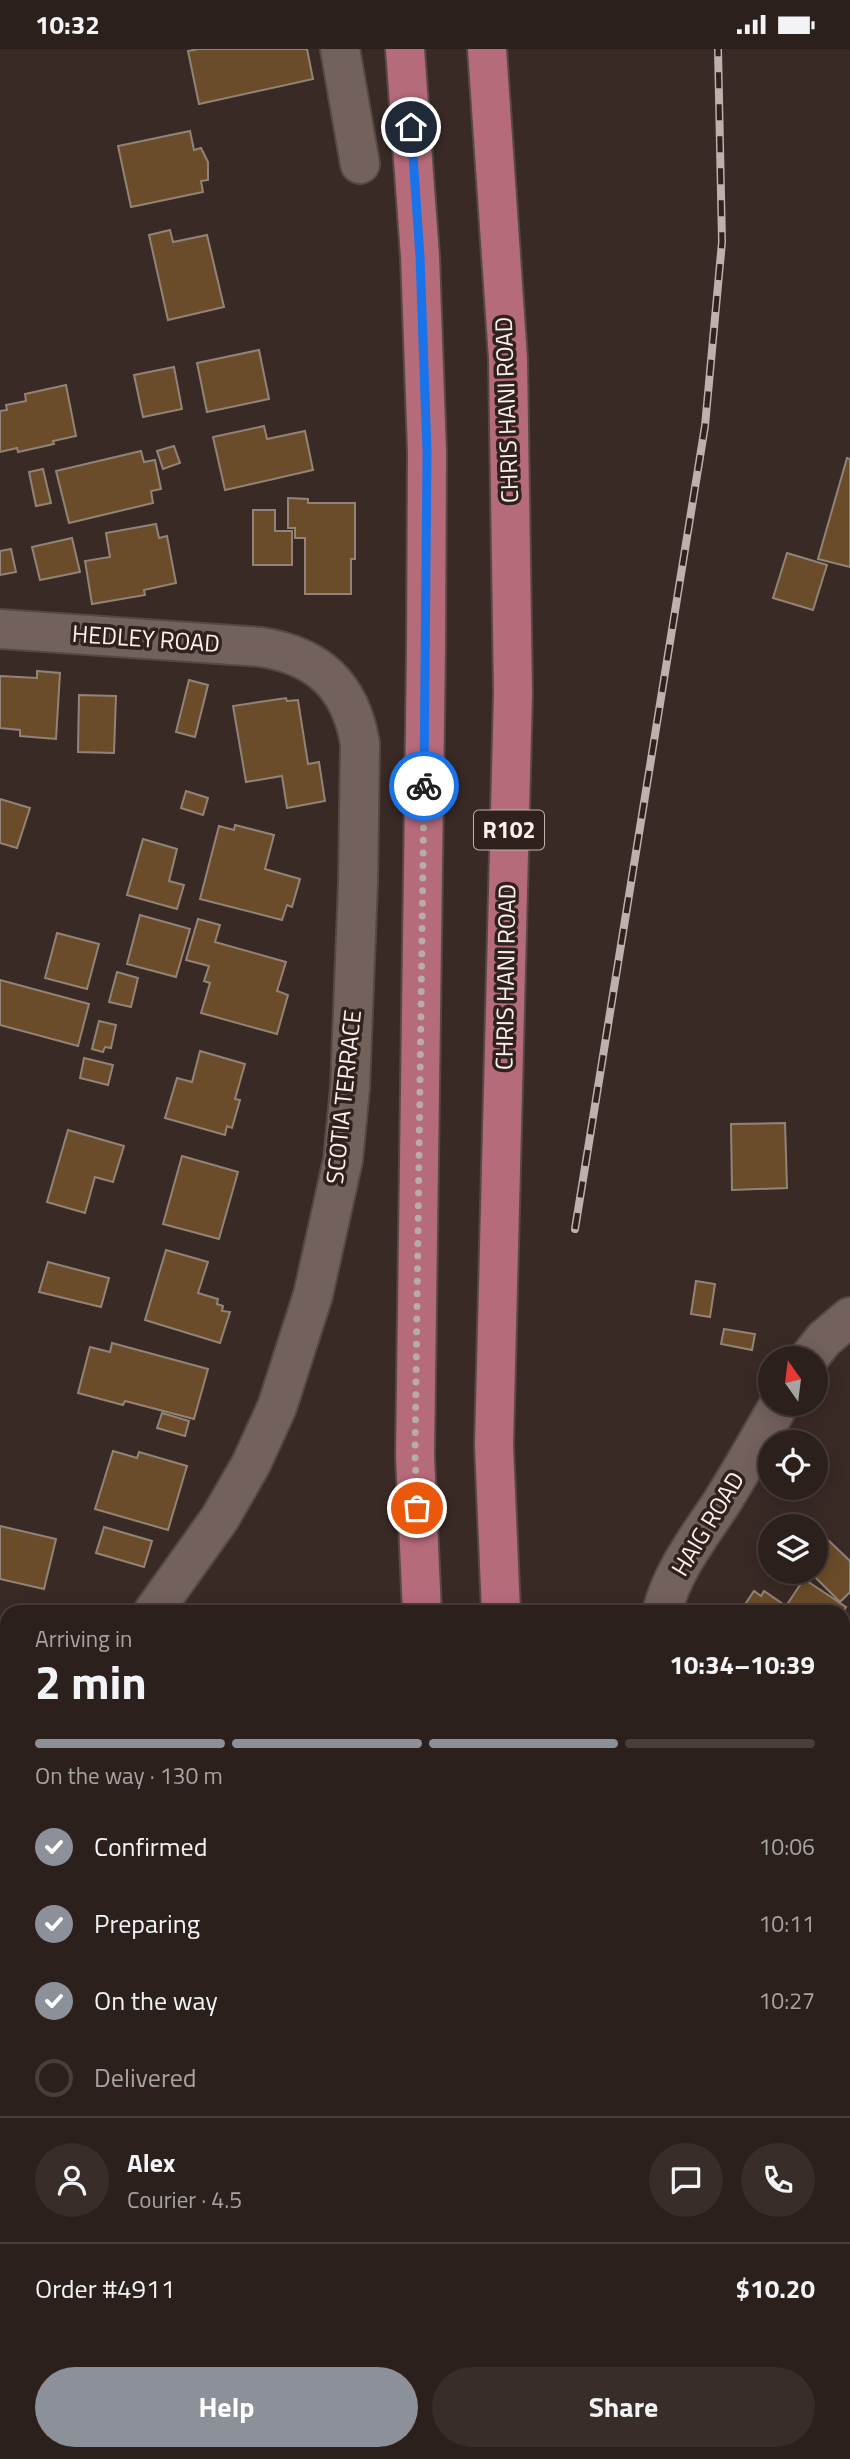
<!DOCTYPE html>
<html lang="en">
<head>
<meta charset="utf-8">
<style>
	body { margin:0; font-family:"Titillium Web",sans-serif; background:#382d29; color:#f1f3f6; height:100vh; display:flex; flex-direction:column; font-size:26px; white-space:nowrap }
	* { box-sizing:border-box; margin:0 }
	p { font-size:23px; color:#a6a3a3 }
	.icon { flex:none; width:38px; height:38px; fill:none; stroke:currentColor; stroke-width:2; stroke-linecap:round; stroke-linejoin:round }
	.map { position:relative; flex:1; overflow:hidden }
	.side { position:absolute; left:0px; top:1556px; width:850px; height:856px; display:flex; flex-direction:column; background:#2c201c; border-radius:21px 21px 0 0; box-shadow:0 4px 18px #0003,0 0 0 2px #483e3b }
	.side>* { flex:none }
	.needle { width:46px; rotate:346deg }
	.controls { position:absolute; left:758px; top:1297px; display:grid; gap:14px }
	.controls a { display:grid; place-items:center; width:70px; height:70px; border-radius:50%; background:#2c201c; box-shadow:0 4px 18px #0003,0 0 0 2px #483e3b; font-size:35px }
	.pin { position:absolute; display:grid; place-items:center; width:60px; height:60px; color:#fff; margin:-30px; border:4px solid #fff; border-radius:50%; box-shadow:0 2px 7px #0007 }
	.courier { position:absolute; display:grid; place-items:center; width:70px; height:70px; margin:-35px; border:5px solid #1a73e8; border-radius:50%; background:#fff; color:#222; box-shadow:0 2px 9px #0007 }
	.head em { font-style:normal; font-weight:700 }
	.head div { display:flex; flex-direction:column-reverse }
	.head { display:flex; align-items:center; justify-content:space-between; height:119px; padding:0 35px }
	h1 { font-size:46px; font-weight:700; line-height:52px }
	.bar { display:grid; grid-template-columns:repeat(4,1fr); gap:10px 7px; align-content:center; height:84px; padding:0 35px }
	.bar i { height:9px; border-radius:5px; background:#483e3b }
	.bar .on { background:#8c9099 }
	.bar p { grid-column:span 4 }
	.line { display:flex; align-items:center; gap:18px; padding:0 35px; border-top:2px solid #483e3b }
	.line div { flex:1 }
	.round { display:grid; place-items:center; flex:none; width:74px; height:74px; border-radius:37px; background:#382d29 }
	ol { padding:0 35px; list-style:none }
	li { display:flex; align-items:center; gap:21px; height:77px }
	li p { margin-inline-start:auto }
	li .icon { padding:7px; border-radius:50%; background:#8c9099; color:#fff; stroke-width:4 }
	li:last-child { color:#a6a3a3 }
	li i { width:38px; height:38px; border:4px solid #483e3b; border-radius:50% }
	.button { display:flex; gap:14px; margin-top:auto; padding:14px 35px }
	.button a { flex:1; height:80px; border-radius:42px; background:#8c9099; color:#fff; font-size:28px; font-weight:700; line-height:80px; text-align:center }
	.button a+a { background:#382d29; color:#f1f3f6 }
	.status { display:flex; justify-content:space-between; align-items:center; height:49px; padding:0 35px; background:#2c201c; direction:ltr }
	.status svg { height:19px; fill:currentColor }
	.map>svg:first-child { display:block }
	.building { fill:#6b4c2a; stroke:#918477; stroke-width:2 }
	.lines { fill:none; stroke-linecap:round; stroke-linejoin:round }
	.minor-casing { stroke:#564845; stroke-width:42 }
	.major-casing { stroke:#564845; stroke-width:42 }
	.minor { stroke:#73615c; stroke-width:38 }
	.major { stroke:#b66b7b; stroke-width:38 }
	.rail-casing { stroke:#bdb0ad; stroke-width:8 }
	.rail { stroke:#30211c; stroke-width:5; stroke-dasharray:16; stroke-linecap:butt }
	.done { stroke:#b8aba8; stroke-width:7; stroke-dasharray:0 12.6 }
	.route { stroke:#1a73e8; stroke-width:9 }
	.labels { text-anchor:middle; stroke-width:7; stroke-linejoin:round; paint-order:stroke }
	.shield { fill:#30211c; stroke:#bfb3af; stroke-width:2 }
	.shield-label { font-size:23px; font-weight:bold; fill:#fcf1ee }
	.street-label { font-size:24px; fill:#fcf1ee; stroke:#30211c }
</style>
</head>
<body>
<div class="status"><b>10:32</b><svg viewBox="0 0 49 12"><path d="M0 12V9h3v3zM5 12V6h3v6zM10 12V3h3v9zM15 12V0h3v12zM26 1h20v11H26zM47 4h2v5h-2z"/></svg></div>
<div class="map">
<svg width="850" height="2410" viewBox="0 0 850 2410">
	<rect width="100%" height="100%" fill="#3a2a26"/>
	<g class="building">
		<polygon points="199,0 307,0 313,30 199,55 188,2"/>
		<polygon points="190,82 194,101 201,99 208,113 208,131 201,132 203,143 131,158 118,97"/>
		<polygon points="170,181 173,193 207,186 224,258 168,271 149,186"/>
		<polygon points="259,301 269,350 207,363 197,314"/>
		<polygon points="174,318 182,360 143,368 134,326"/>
		<polygon points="66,336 76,387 53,392 54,395 18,403 17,399 0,403 0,362 7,361 6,356 26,352 25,345"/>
		<polygon points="264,377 267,390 305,382 313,421 225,441 213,388"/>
		<polygon points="174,397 180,414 163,420 157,402"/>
		<polygon points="141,402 144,413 155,411 161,440 151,442 153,454 69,474 56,422"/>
		<polygon points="847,409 850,410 850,518 818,510"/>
		<polygon points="43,420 51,454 36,457 29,423"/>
		<polygon points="288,449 308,450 308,454 355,454 355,510 351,510 351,545 305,545 305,489 295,489 295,479 288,479"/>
		<polygon points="253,461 275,461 275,482 292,482 292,516 253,516"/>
		<polygon points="156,475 159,489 167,487 176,534 144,541 145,546 92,555 85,512 110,508 106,484"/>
		<polygon points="72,489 80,523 40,531 32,498"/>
		<polygon points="11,500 16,523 0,526 0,502"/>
		<polygon points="787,504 827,516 813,561 773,549"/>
		<polygon points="37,622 60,624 56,690 20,687 20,681 0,679 0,627 37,629"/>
		<polygon points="189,631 208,636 195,688 176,683"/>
		<polygon points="79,646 116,647 114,704 78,703"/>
		<polygon points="286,649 287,652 298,651 308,715 319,713 325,752 287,759 282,727 246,733 233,657"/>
		<polygon points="186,742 208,749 203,766 181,759"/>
		<polygon points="0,750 30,759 17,799 0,794"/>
		<polygon points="235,776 274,786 265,820 300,830 292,858 287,856 282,871 200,850 219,777 234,781"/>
		<polygon points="143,790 177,800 169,832 184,836 177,860 127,846"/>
		<polygon points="140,866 190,880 176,928 127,915"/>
		<polygon points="198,870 220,876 215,893 286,913 277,942 288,946 277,985 201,964 210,934 204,932 209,917 186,911"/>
		<polygon points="57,884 99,895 87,940 45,929"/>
		<polygon points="117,923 138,929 131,958 109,953"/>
		<polygon points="0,931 89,955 78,997 0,976"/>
		<polygon points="99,972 116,976 111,999 105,998 103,1003 92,1000"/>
		<polygon points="200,1002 245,1015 235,1050 240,1051 232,1079 227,1077 225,1086 165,1069 177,1029 192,1033"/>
		<polygon points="84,1009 113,1016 108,1036 80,1029"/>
		<polygon points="785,1074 787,1139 732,1141 731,1075"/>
		<polygon points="68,1081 124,1097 113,1133 95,1128 85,1164 47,1153"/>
		<polygon points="182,1107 238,1123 219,1190 163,1175"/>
		<polygon points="166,1201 208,1213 198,1244 218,1250 217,1255 223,1257 222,1262 230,1263 220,1294 145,1271"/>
		<polygon points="48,1213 109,1229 101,1258 39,1243"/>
		<polygon points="696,1232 715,1235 710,1268 691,1265"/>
		<polygon points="724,1280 755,1285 752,1301 721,1295"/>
		<polygon points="112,1294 208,1320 194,1370 125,1352 123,1356 78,1344 90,1298 110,1303"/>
		<polygon points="162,1364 189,1372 185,1387 157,1379"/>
		<polygon points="113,1402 137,1409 139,1403 187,1417 168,1481 95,1460"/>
		<polygon points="0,1477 56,1490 44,1540 0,1530"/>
		<polygon points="104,1478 152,1492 144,1518 96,1504"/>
		<polygon points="826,1489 850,1512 850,1543 840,1553 809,1522 816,1522 816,1500"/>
		<polygon points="804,1530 846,1558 843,1563 740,1563 754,1542 761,1547 764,1542 786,1557"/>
		<polygon points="0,1573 7,1575 7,1676 0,1674"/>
		<polygon points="0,1719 7,1722 7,1729 0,1745"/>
		<polygon points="844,1781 850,1782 850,1880 844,1879"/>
		<polygon points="850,1907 850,2029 844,2034 844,1921 849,1918 845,1911"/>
		<polygon points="252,2404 255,2404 257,2410 237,2410"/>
	</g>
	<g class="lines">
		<defs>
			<g id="minor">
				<polyline points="340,0 360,115"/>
				<path d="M0 580 261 598C318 607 350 636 360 694L358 834 350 1039 343 1111 313 1246 277 1358 251 1415 220 1469 153 1563"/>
				<polyline points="809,1309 824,1290 850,1268"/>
				<path d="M662 1563C672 1522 699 1488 722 1453 742 1421 761 1387 780 1354"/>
				<polyline points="844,1690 850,1691"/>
				<polyline points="0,1906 7,1889"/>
				<polyline points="5,2152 7,2185"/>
				<polyline points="844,2219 850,2214"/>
				<polyline points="20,2404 20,2410"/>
				<polyline points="347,2404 351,2410"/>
				<polyline points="716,2404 718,2410"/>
			</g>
			<g id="major">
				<polyline points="405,0 420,207 427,403 426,600 415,1407 422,1563"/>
				<polyline points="487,0 508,310 513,644 494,1396 501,1563"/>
				<polyline points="508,2404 509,2410"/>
				<polyline points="591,2404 592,2410"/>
			</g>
		</defs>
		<use href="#minor" class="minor-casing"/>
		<use href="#major" class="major-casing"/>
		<use href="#minor" class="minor"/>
		<use href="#major" class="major"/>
		<defs>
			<g id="rail">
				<polyline points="575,1180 705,377 722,193 718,0"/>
				<polyline points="175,2404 176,2410"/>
			</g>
		</defs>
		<use href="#rail" class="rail-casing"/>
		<use href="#rail" class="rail"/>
	</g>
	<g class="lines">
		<polyline class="done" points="417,1459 415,1407 424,737"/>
		<polyline class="route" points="411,78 420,207 427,403 424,737"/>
	</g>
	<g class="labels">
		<rect class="shield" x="474" y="761.5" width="70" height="39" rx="5"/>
		<g class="shield-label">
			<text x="509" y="789">R102</text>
		</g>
		<g class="street-label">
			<text transform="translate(507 361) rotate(-92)" y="8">CHRIS HANI ROAD</text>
			<text transform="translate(146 590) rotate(4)" y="8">HEDLEY ROAD</text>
			<text transform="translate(506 928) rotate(-89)" y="8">CHRIS HANI ROAD</text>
			<text transform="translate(344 1048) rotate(-84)" y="8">SCOTIA TERRACE</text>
			<text transform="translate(708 1475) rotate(-59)" y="8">HAIG ROAD</text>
		</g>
	</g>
</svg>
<div class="controls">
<a><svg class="needle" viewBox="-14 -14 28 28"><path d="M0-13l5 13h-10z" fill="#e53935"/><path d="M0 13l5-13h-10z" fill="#a6a3a3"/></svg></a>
<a><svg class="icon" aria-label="locate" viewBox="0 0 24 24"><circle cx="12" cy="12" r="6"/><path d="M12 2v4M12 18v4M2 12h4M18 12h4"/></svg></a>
<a><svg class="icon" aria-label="layers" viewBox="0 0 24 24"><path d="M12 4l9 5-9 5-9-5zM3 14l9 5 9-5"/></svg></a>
</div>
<div class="pin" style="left:417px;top:1459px;background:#ea580c"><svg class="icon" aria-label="bag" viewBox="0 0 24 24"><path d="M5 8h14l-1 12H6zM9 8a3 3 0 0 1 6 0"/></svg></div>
<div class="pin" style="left:411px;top:78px;background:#1f2937"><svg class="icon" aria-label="home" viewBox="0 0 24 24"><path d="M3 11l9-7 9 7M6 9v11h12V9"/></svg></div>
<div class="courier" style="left:424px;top:737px"><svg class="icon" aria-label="bike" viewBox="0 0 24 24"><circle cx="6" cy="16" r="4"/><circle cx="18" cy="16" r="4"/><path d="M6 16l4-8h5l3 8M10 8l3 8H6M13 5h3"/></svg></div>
<section class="side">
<div class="head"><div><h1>2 min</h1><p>Arriving in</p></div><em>10:34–10:39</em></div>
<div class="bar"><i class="on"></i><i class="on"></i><i class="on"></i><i></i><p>On the way · 130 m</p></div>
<ol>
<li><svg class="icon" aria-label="check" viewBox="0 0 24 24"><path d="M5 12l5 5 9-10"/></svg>Confirmed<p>10:06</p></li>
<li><svg class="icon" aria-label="check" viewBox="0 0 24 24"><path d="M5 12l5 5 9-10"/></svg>Preparing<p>10:11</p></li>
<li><svg class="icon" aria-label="check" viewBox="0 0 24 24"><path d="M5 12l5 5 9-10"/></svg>On the way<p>10:27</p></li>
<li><i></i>Delivered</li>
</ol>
<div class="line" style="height:126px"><a class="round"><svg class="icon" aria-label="person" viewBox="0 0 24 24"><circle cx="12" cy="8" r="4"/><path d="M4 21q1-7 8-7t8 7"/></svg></a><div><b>Alex</b><p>Courier · 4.5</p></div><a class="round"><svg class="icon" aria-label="chat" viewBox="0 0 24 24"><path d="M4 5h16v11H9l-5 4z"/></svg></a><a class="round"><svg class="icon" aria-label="phone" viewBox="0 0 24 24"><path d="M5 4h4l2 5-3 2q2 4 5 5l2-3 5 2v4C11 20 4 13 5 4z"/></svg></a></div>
<div class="line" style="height:91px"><div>Order #4911</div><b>$10.20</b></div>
<div class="button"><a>Help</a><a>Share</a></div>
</section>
</div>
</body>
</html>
